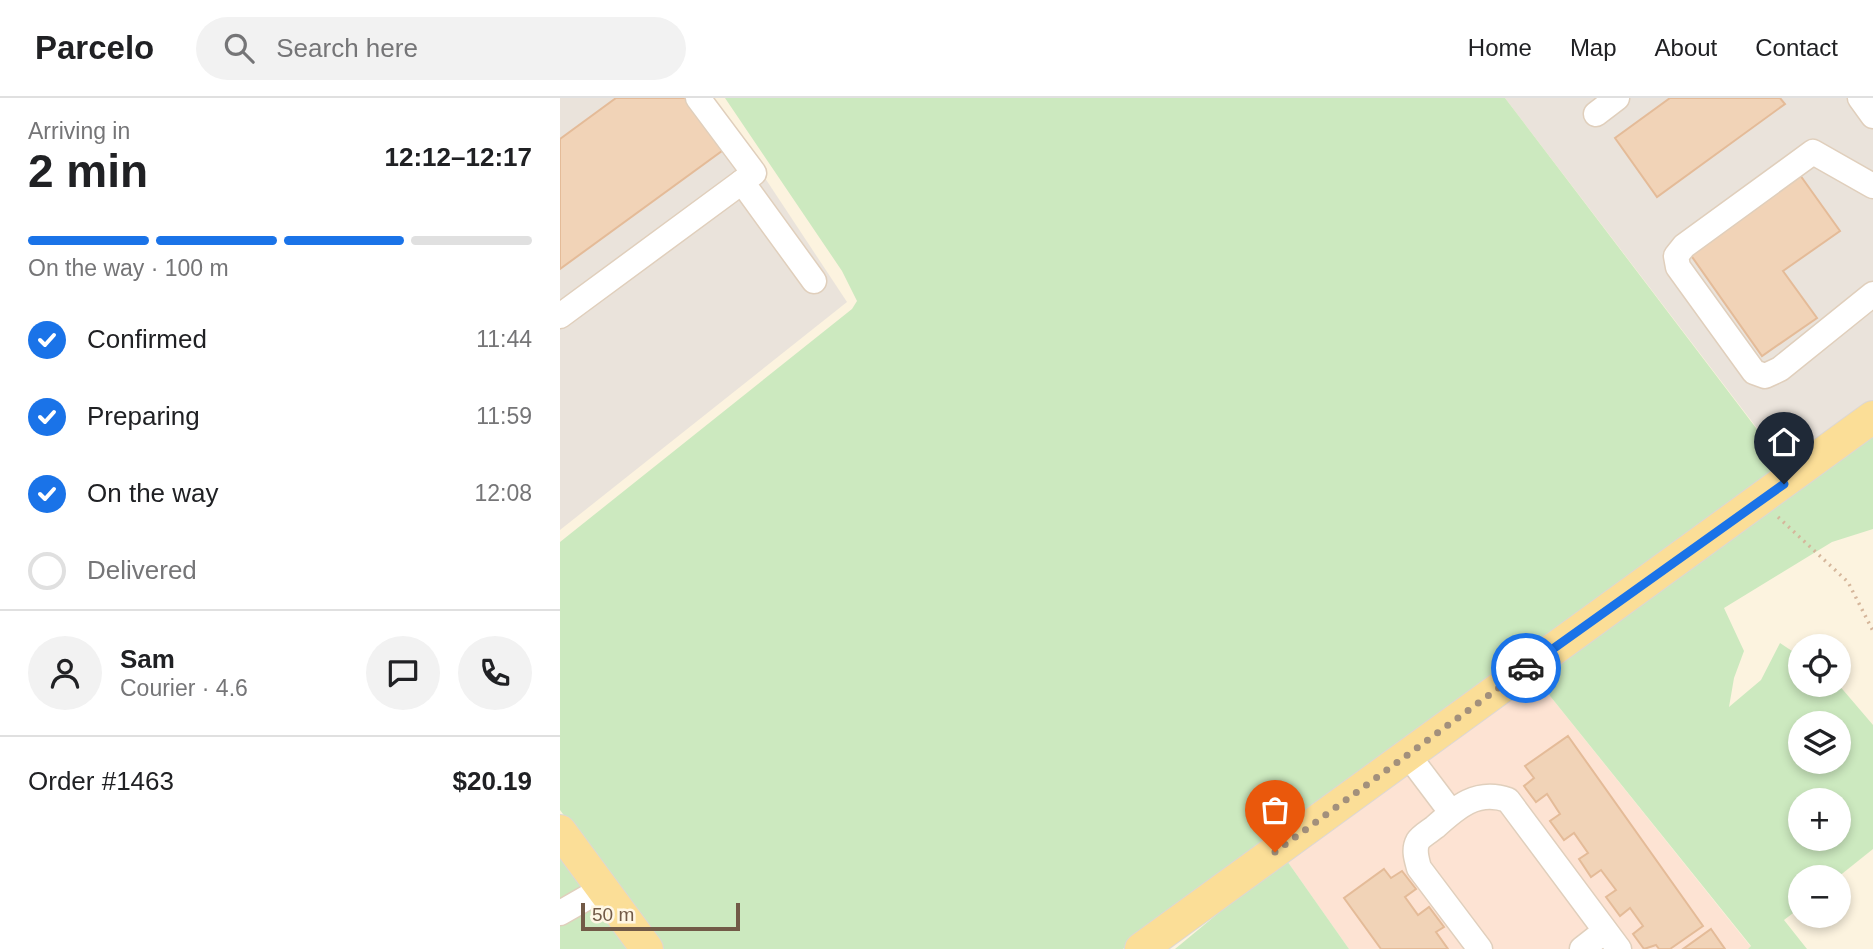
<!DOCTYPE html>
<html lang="en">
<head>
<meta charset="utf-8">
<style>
	body { margin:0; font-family:Arial,sans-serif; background:#f2f2f2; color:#202124; height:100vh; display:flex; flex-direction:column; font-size:26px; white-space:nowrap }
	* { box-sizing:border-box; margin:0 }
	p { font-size:23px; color:#757577 }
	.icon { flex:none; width:38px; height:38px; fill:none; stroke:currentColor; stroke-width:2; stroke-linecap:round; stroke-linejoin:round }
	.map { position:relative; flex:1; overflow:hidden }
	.side { display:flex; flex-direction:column; background:#fff; width:560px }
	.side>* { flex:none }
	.fabs { position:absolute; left:1228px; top:536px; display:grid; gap:14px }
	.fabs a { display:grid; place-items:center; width:63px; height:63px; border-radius:50%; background:#fff; box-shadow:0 4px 10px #0003; font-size:35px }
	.scale { position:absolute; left:21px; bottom:18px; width:159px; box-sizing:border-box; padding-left:7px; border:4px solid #725a47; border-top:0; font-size:19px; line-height:24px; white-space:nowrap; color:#725a47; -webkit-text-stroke:5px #fff7e5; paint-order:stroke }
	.pin { position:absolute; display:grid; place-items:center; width:60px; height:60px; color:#fff; margin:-72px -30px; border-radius:50% 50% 50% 0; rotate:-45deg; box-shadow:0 0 7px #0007 }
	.pin .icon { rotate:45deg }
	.courier { position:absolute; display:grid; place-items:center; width:70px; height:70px; margin:-35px; border:5px solid #1a73e8; border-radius:50%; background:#fff; color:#222; box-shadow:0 2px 9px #0007 }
	.overview em { font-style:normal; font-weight:700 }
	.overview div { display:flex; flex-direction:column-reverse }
	.overview { display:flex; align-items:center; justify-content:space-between; height:119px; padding:0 28px }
	h1 { font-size:46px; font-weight:700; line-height:52px }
	.bar { display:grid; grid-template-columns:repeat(4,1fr); gap:10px 7px; align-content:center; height:84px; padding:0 28px }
	.bar i { height:9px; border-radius:5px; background:#e0e0e0 }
	.bar .current { background:#1a73e8 }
	.bar p { grid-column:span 4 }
	.line { display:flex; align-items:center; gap:18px; padding:0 28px; border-top:2px solid #e0e0e0 }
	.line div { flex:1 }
	.round { display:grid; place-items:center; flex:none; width:74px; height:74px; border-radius:37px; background:#f2f2f2 }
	ol { padding:0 28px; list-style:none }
	li { display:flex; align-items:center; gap:21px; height:77px }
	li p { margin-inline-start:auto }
	li .icon { padding:7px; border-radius:50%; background:#1a73e8; color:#fff; stroke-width:4 }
	li:last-child { color:#757577 }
	li i { width:38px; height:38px; border:4px solid #e0e0e0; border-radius:50% }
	header { display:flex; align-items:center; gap:42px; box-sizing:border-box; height:98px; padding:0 35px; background:#fff; border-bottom:2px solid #e0e0e0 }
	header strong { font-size:33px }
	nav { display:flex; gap:38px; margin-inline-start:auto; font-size:24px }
	.search { width:490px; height:63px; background:#f2f2f2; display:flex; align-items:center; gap:18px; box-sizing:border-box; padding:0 24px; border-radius:38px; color:#757577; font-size:26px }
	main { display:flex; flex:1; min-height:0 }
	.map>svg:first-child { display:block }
	.commercial { fill:#fde3d3 }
	.industrial { fill:#eae3db }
	.green { fill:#cce9bf; fill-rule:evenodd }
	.building { fill:#f1d3b7; stroke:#e4bb98; stroke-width:2 }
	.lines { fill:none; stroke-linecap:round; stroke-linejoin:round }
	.minor-casing { stroke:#e0cfbc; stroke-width:27 }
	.major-casing { stroke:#ddd7d3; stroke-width:34 }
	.path { stroke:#d5b69b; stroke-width:3.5; stroke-dasharray:2 5; stroke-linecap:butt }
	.minor { stroke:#fff; stroke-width:24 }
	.major { stroke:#fbde97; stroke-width:32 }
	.done { stroke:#a2907c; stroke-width:7; stroke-dasharray:0 12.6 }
	.route { stroke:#1a73e8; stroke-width:9 }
</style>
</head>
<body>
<header>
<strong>Parcelo</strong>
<div class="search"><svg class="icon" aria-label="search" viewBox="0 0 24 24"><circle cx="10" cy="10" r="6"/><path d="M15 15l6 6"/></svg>Search here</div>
<nav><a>Home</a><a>Map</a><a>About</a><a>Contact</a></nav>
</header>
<main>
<section class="side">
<div class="overview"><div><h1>2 min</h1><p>Arriving in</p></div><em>12:12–12:17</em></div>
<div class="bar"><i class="current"></i><i class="current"></i><i class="current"></i><i></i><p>On the way · 100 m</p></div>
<ol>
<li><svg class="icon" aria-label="check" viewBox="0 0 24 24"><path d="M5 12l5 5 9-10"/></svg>Confirmed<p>11:44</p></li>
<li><svg class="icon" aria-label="check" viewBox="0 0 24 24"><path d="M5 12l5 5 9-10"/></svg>Preparing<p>11:59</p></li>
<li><svg class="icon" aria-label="check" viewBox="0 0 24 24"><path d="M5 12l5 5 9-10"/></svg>On the way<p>12:08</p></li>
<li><i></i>Delivered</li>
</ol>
<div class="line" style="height:126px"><a class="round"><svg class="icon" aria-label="person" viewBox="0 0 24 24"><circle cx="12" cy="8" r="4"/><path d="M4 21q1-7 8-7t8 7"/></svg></a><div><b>Sam</b><p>Courier · 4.6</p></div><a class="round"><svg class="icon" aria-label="chat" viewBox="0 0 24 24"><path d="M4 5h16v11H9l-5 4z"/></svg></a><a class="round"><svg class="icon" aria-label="phone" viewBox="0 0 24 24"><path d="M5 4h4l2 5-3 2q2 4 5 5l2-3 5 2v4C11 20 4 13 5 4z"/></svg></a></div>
<div class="line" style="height:91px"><div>Order #1463</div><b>$20.19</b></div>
</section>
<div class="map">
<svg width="1313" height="851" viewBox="0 0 1313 851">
	<rect width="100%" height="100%" fill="#fcf3df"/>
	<polygon class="commercial" points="974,578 1191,849 1188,851 789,851 725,760"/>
	<g class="industrial">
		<polygon points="0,0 152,0 287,204 0,432"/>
		<polygon points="945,0 1313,0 1313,306 1226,368"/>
	</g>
	<g class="green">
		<polygon points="165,0 945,0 1225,368 563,851 103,851 0,712 0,444 292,211 297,203 282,173"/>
		<path d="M1313 333V431L1272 444 1164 510 1184 553 1174 580 1169 609 1201 582 1220 545 1241 559V586H1278L1313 627V751L1278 779H1241V809L1224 822 1247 851H1188L1191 848 974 578ZM1241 625H1279V663H1241ZM1241 702H1279V740H1241Z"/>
		<polygon points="0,755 72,851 0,851"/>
		<polygon points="725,760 789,851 615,851"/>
	</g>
	<g class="building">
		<polygon points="56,0 129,0 166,50 0,171 0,41"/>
		<polygon points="1110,0 1220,0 1225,6 1097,99 1055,40"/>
		<polygon points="1240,77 1280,133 1223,173 1257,220 1202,258 1130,156"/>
		<polygon points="1008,638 1143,828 1110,851 1099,851 1096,847 1084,851 1073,836 1083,828 1070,810 1060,818 1046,799 1056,792 1041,772 1031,779 1019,761 1028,755 1014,735 1004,742 990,723 1000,716 987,696 976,704 964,688 974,680 965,668"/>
		<polygon points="824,771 831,780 842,773 856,791 845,799 858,817 869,809 884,829 876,834 888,851 821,851 784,800"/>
		<polygon points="1151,831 1165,851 1123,851"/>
	</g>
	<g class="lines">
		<defs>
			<g id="minor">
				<polyline points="1300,0 1313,18"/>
				<polyline points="1036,16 1057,0"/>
				<polyline points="182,84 254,183"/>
				<polyline points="1313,88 1253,54 1124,148 1116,158 1118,169 1194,274 1205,278 1220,271 1313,196"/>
				<polyline points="0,218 194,75 138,0"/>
				<polyline points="848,657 891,714"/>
				<polyline points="0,815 42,791"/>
				<path d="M920 851 859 770C857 762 853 752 858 743 861 738 870 733 875 729 897 709 917 691 948 702L1059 851"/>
				<polyline points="1022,851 1045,833"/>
			</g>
			<g id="major">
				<polyline points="0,733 87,851"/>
				<polyline points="581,851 1313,319"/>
			</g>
		</defs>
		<use href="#minor" class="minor-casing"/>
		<use href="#major" class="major-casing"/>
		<polyline class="path" points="1218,419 1288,484 1313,533"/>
		<use href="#minor" class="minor"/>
		<use href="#major" class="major"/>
	</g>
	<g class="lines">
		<polyline class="done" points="715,754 966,570"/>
		<polyline class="route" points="966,570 1224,386"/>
	</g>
</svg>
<div class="fabs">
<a><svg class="icon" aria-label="locate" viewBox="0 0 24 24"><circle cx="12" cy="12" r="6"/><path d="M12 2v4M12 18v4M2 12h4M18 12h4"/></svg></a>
<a><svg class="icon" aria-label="layers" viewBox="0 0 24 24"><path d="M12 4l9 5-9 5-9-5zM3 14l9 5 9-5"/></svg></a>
<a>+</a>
<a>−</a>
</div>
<div class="scale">50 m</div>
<div class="pin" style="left:715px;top:754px;background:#ea580c"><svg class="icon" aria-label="bag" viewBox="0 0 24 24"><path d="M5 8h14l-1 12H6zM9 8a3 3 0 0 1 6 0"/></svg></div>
<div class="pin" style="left:1224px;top:386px;background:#1f2937"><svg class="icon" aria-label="home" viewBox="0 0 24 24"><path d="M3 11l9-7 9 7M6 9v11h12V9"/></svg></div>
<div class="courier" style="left:966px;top:570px"><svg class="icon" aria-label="car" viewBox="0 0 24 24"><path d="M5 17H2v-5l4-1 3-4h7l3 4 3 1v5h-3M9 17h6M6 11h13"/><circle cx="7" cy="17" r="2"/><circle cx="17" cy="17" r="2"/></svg></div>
</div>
</main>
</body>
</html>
